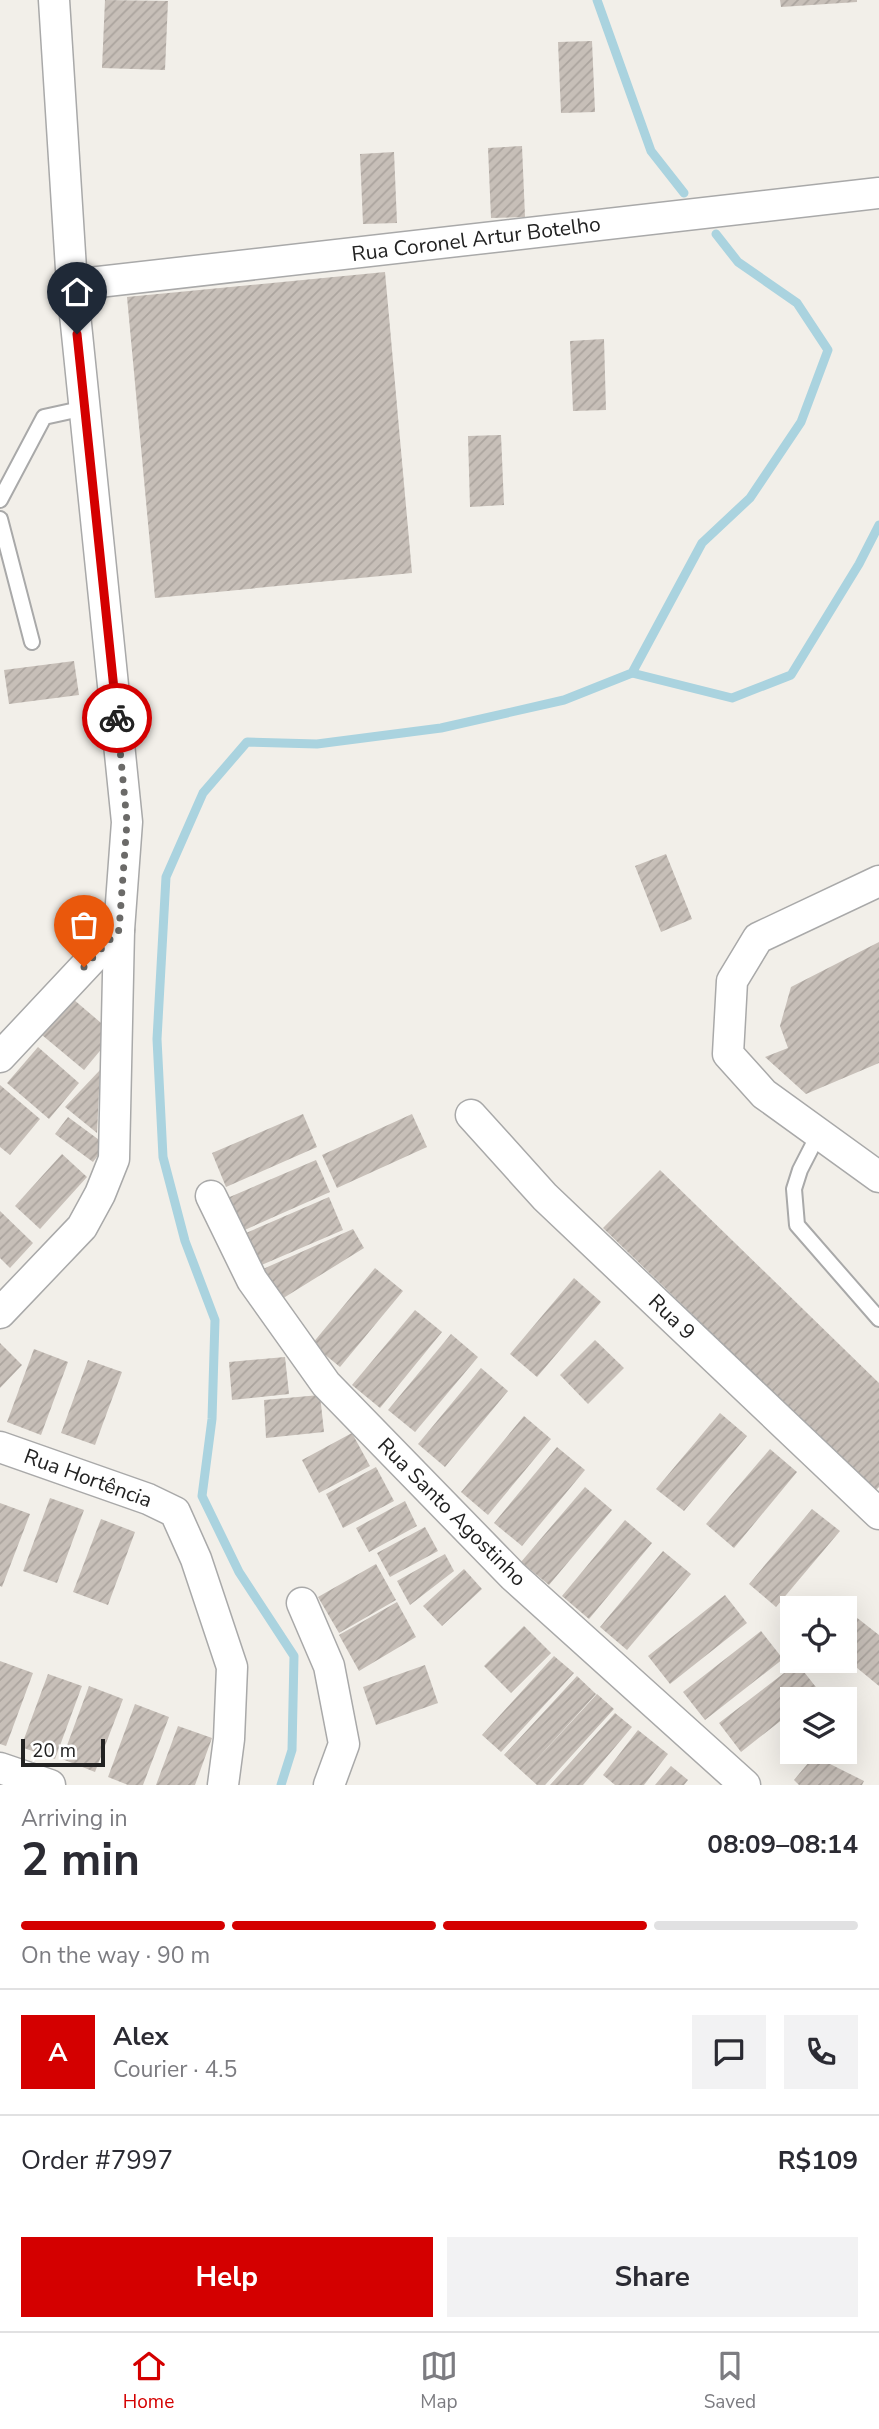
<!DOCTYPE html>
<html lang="en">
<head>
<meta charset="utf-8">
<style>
	body { margin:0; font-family:"Nunito Sans",sans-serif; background:#f2f2f3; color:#2b2b33; height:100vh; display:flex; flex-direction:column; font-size:26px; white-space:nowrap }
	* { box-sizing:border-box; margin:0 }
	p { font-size:23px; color:#7c7c81 }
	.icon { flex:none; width:38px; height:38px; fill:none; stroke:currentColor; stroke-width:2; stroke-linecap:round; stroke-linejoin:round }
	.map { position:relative; height:1785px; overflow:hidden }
	.panel { display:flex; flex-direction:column; background:#fff; flex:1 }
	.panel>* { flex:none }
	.fabs { position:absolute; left:780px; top:1596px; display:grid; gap:14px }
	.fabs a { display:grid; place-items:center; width:77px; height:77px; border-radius:0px; background:#fff; box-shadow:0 7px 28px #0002; font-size:35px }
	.scale { position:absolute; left:21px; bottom:18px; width:84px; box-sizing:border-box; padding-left:7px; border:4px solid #222; border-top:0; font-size:19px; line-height:24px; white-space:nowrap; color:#222; -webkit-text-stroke:5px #fff; paint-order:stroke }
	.pin { position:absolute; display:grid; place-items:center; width:60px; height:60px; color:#fff; margin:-72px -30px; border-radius:50% 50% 50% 0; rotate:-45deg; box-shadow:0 0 7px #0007 }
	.pin .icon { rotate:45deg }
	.courier { position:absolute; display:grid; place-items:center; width:70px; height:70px; margin:-35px; border:5px solid #d40000; border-radius:50%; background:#fff; color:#222; box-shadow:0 2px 9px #0007 }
	.head em { font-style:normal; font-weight:700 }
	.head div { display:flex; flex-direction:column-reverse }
	.head { display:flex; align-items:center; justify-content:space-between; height:119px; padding:0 21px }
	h1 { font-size:46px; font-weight:700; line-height:52px }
	.bar { display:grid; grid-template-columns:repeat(4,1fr); gap:10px 7px; align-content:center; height:84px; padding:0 21px }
	.bar i { height:9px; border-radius:5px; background:#e1e1e2 }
	.bar .current { background:#d40000 }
	.bar p { grid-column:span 4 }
	.line { display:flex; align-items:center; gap:18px; padding:0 21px; border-top:2px solid #e1e1e2 }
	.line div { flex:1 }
	.round { display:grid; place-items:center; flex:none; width:74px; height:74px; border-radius:0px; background:#f2f2f3 }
	.button { display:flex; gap:14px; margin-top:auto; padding:14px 21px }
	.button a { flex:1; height:80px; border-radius:0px; background:#d40000; color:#fff; font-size:28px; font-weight:700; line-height:80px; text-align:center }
	.button a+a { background:#f2f2f3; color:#2b2b33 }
	.dock { display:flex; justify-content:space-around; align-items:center; height:98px; border-top:2px solid #e1e1e2; background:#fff; font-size:19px; color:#7c7c81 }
	.dock a { display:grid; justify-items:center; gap:4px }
	.dock .current { color:#d40000 }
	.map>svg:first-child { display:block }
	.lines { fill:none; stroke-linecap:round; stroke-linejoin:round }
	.stream { stroke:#aad3df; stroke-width:9 }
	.building { fill:url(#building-hatch) }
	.lane-casing { stroke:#a9a9a9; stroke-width:18 }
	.street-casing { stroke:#a9a9a9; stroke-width:33 }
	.lane { stroke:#fff; stroke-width:14 }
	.street { stroke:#fff; stroke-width:30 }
	.done { stroke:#6b6a68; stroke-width:7; stroke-dasharray:0 12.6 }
	.route { stroke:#d40000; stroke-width:9 }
	.labels { text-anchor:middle; stroke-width:6; stroke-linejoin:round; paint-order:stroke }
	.street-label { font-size:21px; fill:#222; stroke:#fff }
</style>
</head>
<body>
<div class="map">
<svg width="879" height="1785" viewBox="0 0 879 1785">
	<defs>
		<pattern id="building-hatch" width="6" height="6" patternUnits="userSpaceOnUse" patternTransform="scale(1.75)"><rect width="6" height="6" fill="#c7bfb8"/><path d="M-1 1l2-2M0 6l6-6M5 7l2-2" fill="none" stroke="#aba49e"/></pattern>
	</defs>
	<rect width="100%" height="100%" fill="#f2efe9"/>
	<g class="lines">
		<g class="stream">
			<polyline points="597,0 651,151 684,193"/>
			<polyline points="632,673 732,698 791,675 859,564 879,525"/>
			<polyline points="281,1785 292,1750 294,1656 239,1572 202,1496 212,1419 215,1320 185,1241 163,1157 157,1039 166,877 203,793 247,742 317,744 441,728 564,700 632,673 702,543 750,498 801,422 828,350 797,303 738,262 716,234"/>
		</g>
	</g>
	<g class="building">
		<polygon points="105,0 168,1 165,70 102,68"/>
		<polygon points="780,0 857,0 857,2 781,7"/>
		<polygon points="592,41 595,112 561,113 558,42"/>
		<polygon points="522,146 525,217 491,218 488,148"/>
		<polygon points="394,152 397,223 363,224 360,154"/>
		<polygon points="385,272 412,573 155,598 127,297"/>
		<polygon points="604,339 606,410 573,411 570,341"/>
		<polygon points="501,435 504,505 470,507 468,436"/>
		<polygon points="74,661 79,695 9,704 4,670"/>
		<polygon points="666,854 692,919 661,932 635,866"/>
		<polygon points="879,942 879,1063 806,1094 765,1057 788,1048 780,1026 791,987"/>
		<polygon points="73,999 114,1034 84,1070 42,1035"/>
		<polygon points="38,1047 79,1083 49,1119 7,1083"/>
		<polygon points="100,1070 97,1133 65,1107"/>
		<polygon points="0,1085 40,1119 10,1155 0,1147"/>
		<polygon points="303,1114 317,1147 226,1187 212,1153"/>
		<polygon points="412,1114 427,1147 337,1188 322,1155"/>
		<polygon points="68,1117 106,1145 93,1162 55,1134"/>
		<polygon points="62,1154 87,1177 40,1229 15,1206"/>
		<polygon points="316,1160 330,1192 240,1232 225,1199"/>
		<polygon points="660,1170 879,1383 879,1487 875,1491 603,1228"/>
		<polygon points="329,1197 343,1230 252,1269 239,1236"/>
		<polygon points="0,1211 33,1243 10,1268 0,1258"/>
		<polygon points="353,1229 364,1248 277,1302 263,1269"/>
		<polygon points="375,1268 403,1291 340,1367 312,1344"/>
		<polygon points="574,1278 601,1302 537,1377 510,1354"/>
		<polygon points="415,1310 442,1332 380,1408 352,1385"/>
		<polygon points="451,1334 478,1357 415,1432 388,1410"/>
		<polygon points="595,1340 624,1368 588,1404 560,1375"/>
		<polygon points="0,1343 22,1365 0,1388"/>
		<polygon points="34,1349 68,1362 41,1435 7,1422"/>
		<polygon points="285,1357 289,1394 232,1400 229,1362"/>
		<polygon points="88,1360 122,1372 95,1445 61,1433"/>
		<polygon points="481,1368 508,1391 445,1467 418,1444"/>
		<polygon points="320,1395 324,1432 266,1438 264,1400"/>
		<polygon points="720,1413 747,1436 684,1511 656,1489"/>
		<polygon points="524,1416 551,1439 488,1515 461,1492"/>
		<polygon points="352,1433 370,1466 319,1493 302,1460"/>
		<polygon points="557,1447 585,1470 522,1546 494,1523"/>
		<polygon points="770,1449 797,1472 734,1548 706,1524"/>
		<polygon points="376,1467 394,1501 343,1528 326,1494"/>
		<polygon points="585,1487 612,1510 549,1585 521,1562"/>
		<polygon points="50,1498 84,1510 57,1583 23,1571"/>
		<polygon points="405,1501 417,1526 369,1552 356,1528"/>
		<polygon points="0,1503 30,1514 2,1587 0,1586"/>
		<polygon points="812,1509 840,1531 776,1607 749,1584"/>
		<polygon points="101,1519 135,1532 108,1605 73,1592"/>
		<polygon points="625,1520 652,1543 589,1619 562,1596"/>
		<polygon points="425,1527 438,1551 390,1577 377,1553"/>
		<polygon points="663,1551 691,1574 627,1650 600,1627"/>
		<polygon points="445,1554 454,1571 410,1605 397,1581"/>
		<polygon points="376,1564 396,1600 339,1633 318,1597"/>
		<polygon points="464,1569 482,1589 442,1626 423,1606"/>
		<polygon points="725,1595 747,1623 670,1684 648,1656"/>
		<polygon points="397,1602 416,1637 359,1671 339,1635"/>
		<polygon points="856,1617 879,1635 879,1686 845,1658 845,1630"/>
		<polygon points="524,1626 551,1653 511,1693 484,1666"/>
		<polygon points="761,1631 783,1659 705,1720 683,1692"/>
		<polygon points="554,1656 574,1673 501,1752 482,1735"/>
		<polygon points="0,1661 33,1673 6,1746 0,1744"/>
		<polygon points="797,1663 819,1691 808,1699 793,1699 793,1711 741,1752 719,1723"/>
		<polygon points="425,1665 438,1703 376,1725 363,1687"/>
		<polygon points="48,1674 82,1686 55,1759 21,1747"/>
		<polygon points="577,1676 596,1694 526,1771 597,1694 614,1709 545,1785 537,1785 504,1755"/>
		<polygon points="89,1686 123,1699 95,1772 62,1759"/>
		<polygon points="135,1704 169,1717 143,1785 128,1785 108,1777"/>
		<polygon points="615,1713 632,1727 583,1785 550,1785"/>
		<polygon points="178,1726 212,1738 195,1785 156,1785"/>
		<polygon points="638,1730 668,1754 644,1785 615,1785 603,1775"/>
		<polygon points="814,1756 864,1781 862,1785 799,1785 794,1780"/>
		<polygon points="671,1766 688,1780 684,1785 655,1785"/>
	</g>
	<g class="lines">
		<defs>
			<g id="lane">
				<polyline points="0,500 44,417 85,408"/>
				<polyline points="0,519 32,642"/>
				<polyline points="819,1133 800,1170 794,1189 797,1225 879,1319"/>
			</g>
			<g id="street">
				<polyline points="72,285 879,193"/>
				<polyline points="879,881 758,938 732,981 728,1054 764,1094 879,1177"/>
				<polyline points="0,1057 119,930"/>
				<polyline points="471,1115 545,1197 879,1514"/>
				<polyline points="211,1196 252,1280 326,1384 513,1576 745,1785"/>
				<polyline points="0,1313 82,1227 100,1194 114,1159 119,930 127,822 72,285 54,0"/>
				<polyline points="0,1447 148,1499 175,1512 196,1559 232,1667 229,1739 223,1785"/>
				<polyline points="302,1603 329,1666 344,1744 329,1785"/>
				<polyline points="0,1768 50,1785"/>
			</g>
		</defs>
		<use href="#lane" class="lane-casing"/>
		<use href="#street" class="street-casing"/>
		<use href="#lane" class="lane"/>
		<use href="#street" class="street"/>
	</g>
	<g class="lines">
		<polyline class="done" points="84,967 119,930 127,822 117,718"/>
		<polyline class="route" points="77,334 117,718"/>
	</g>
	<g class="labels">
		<g class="street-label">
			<text transform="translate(476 239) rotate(-7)" y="7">Rua Coronel Artur Botelho</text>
			<text transform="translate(672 1317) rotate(44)" y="7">Rua 9</text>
			<text transform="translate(88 1478) rotate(20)" y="7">Rua Hortência</text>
			<text transform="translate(452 1512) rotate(45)" y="7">Rua Santo Agostinho</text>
		</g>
	</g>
</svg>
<div class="fabs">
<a><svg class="icon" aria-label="locate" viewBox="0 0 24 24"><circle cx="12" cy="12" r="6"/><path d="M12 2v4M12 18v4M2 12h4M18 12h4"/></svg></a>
<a><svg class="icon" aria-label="layers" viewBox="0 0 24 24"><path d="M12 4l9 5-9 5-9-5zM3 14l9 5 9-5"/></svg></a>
</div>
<div class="scale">20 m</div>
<div class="pin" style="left:84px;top:967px;background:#ea580c"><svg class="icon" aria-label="bag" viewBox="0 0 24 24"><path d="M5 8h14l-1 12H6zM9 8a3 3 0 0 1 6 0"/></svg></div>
<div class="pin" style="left:77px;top:334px;background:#1f2937"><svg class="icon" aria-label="home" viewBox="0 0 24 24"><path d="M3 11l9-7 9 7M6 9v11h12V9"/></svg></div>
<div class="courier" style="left:117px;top:718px"><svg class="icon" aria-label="bike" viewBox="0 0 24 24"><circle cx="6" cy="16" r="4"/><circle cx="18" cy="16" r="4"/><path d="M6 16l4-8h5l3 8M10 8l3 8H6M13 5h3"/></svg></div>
</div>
<section class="panel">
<div class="head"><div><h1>2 min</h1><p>Arriving in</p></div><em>08:09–08:14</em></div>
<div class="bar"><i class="current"></i><i class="current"></i><i class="current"></i><i></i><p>On the way · 90 m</p></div>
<div class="line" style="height:126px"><b class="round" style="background:#d40000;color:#fff">A</b><div><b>Alex</b><p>Courier · 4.5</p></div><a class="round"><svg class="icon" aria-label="chat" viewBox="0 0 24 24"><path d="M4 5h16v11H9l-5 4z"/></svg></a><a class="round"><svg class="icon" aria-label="phone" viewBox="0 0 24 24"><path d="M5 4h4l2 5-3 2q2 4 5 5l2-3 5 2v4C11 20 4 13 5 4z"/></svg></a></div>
<div class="line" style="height:91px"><div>Order #7997</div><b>R$109</b></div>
<div class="button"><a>Help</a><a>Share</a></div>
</section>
<nav class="dock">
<a class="current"><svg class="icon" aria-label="home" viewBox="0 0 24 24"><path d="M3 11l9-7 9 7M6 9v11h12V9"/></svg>Home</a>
<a><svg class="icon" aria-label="map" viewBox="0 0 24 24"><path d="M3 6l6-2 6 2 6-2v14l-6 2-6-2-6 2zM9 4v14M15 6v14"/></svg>Map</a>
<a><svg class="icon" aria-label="saved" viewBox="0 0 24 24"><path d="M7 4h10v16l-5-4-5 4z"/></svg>Saved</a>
</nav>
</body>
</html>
